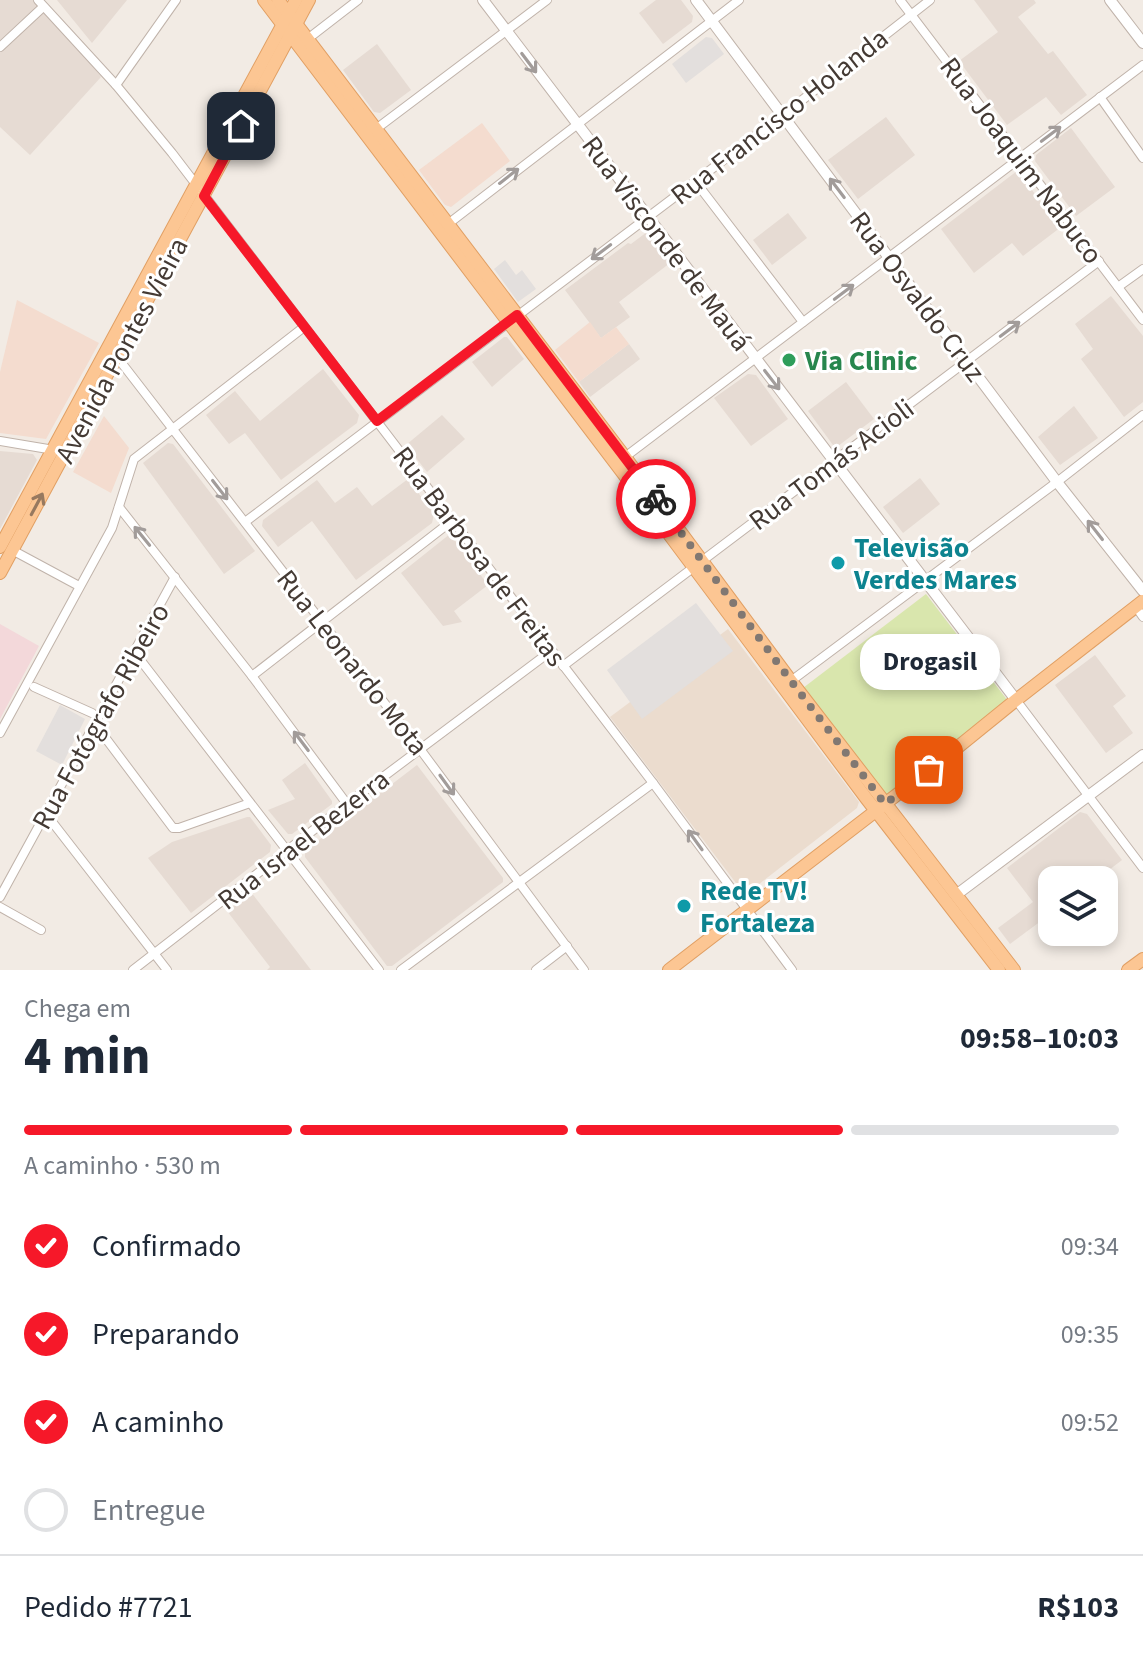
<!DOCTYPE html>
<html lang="pt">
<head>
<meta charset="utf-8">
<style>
	body { margin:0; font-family:"Source Sans 3",sans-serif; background:#f2f2f3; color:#1f2937; height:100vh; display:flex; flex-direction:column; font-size:30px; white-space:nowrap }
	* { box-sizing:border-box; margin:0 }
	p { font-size:26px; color:#747a83 }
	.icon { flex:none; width:44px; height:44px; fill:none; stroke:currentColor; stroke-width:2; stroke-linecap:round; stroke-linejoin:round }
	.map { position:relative; height:970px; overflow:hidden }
	.drawer { display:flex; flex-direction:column; background:#fff; flex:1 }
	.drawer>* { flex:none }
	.tools { position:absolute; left:1038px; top:866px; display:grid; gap:16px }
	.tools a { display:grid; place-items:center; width:80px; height:80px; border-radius:16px; background:#fff; box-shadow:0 4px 12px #0003; font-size:40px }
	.pin { position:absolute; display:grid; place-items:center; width:68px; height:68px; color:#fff; margin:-34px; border-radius:16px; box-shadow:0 4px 12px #0006 }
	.courier { position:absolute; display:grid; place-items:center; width:80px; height:80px; margin:-40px; border:6px solid #f61829; border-radius:50%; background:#fff; color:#222; box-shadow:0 2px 10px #0007 }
	.bubble { position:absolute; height:56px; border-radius:24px; background:#fff; box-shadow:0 4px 12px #0003; font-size:26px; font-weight:700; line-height:56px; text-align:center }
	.head em { font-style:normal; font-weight:700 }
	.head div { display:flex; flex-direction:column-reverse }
	.head { display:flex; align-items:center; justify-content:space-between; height:136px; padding:0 24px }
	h1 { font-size:52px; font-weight:700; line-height:60px }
	.bar { display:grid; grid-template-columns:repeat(4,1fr); gap:12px 8px; align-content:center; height:96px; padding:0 24px }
	.bar i { height:10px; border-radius:6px; background:#e0e1e3 }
	.bar .active { background:#f61829 }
	.bar p { grid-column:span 4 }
	.line { display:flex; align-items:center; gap:20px; padding:0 24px; border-top:2px solid #e0e1e3 }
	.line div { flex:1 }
	ol { padding:0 24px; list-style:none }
	li { display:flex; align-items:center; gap:24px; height:88px }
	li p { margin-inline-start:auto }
	li .icon { padding:8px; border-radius:50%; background:#f61829; color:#fff; stroke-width:4 }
	li:last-child { color:#747a83 }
	li i { width:44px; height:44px; border:4px solid #e0e1e3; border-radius:50% }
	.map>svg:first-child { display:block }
	.residential { fill:#e6dbd3 }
	.commercial { fill:#f4dccf }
	.education { fill:#ebdcce }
	.medical { fill:#f3d8da }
	.green { fill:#d9e6ad }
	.parking { fill:#e3dfdd }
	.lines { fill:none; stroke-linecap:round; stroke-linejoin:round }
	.minor-casing { stroke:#c0b3aa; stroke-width:10 }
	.tertiary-casing { stroke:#c0b3aa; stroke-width:12 }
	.primary-casing { stroke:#e19f63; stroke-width:14 }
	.minor { stroke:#fff; stroke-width:8 }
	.tertiary { stroke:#fff; stroke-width:10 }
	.primary { stroke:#fcc693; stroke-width:12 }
	.oneway { stroke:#a29c9a }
	.oneway2 { stroke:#97795f }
	.done { stroke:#817872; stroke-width:8; stroke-dasharray:0 14.4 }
	.route { stroke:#f61829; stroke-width:10 }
	.leisure-dot { fill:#2e9e5b; stroke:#fff; stroke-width:3 }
	.culture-dot { fill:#0f9aa8; stroke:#fff; stroke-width:3 }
	.labels { text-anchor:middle; stroke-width:6; stroke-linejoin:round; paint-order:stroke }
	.street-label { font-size:28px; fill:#443a34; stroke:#fff }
	.leisure-label { font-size:28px; font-weight:bold; fill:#27864d; stroke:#fff; text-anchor:start }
	.culture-label { font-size:28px; font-weight:bold; fill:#0d838f; stroke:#fff; text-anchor:start }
</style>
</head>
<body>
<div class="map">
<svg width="1143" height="970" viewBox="0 0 1143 970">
	<rect width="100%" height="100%" fill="#f2ebe4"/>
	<g class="residential">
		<polygon points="0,0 43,0 101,77 30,155 0,127"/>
		<polygon points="57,0 127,0 92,43"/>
		<polygon points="656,0 681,0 693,16 692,22 663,44 639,13"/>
		<polygon points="974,0 1034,0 1036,3 1018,17 1048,54 1053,51 1087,95 1061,115 1046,97 1007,125 959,61 998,32"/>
		<polygon points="377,44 411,90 380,113 374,112 343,70"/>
		<polygon points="886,117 915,155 858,199 828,160"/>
		<polygon points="1071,128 1115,187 1076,216 1035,161 1036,155"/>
		<polygon points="1017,171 1061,227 1023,256 1012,243 974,273 941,229"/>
		<polygon points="788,213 807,238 772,265 753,240"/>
		<polygon points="647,232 670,263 619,302 630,317 601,338 565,290 628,243 631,244"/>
		<polygon points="1111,296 1143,336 1143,402 1124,417 1081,359 1093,349 1075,324"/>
		<polygon points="504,337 507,337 524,359 492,387 472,362"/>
		<polygon points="629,344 640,359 590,397 579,382"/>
		<polygon points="323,369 359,415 357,423 281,480 245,433 229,444 206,415 235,391 260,421"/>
		<polygon points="748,374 756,375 788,419 751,446 714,398"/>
		<polygon points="846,382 874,419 838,446 833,445 808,411"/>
		<polygon points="1074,406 1098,438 1060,465 1038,437"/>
		<polygon points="442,415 465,439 427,472 406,445"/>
		<polygon points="168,443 173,444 255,551 224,574 143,463"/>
		<polygon points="0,451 33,454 37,460 0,529"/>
		<polygon points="920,478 940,504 903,533 883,507"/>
		<polygon points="408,479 434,514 432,523 356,580 312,521 278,547 262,526 263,520 317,480 335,503 357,487 372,506"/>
		<polygon points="450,534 488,585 454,611 462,622 443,626 401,573"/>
		<polygon points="1095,655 1126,696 1113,706 1133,733 1106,753 1055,685"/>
		<polygon points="305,763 332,801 332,804 292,834 288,834 268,810 295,799 282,780"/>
		<polygon points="417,765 503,878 503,882 392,966 387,966 305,857 305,853 306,850"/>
		<polygon points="1080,812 1087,814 1122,860 1096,880 1052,880 1052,923 1050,924 1045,918 1010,944 998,928 1033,902 1007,868"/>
		<polygon points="247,817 250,817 271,845 270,852 191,913 148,858 172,842"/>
		<polygon points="251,892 295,949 311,970 267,970 270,967 227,911"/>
	</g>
	<g class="commercial">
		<polygon points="482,123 510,161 451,207 445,205 419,170"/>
		<polygon points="17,300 99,343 46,439 0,433 0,372"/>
		<polygon points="590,322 601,338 616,327 629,344 579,382 555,350"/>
		<polygon points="104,416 129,448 111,493 73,472"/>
	</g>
	<polygon class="education" points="728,629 859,802 857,808 750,891 742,891 610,717"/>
	<polygon class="medical" points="0,624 39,646 0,719"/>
	<polygon class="green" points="926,594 1008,701 885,796 803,688"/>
	<g class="parking">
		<polygon points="706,37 712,38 724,54 686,83 672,64"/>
		<polygon points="505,260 516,275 522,270 536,289 518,302 494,269"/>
		<polygon points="696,603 733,651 642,719 607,670"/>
		<polygon points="60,705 85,719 62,765 36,751"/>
	</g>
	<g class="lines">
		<defs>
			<g id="minor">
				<polyline points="38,0 116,85 172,153 653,783 792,970"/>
				<polyline points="900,0 1143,320"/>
				<polyline points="305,41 358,0"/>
				<polyline points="0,47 43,7"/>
				<polyline points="116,85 176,0"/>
				<polyline points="1100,97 1143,158"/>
				<polyline points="376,129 547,0"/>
				<polyline points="695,181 803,322"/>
				<polyline points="448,224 739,0"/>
				<polyline points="1118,287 1143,269"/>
				<polyline points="117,357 420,749 584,970"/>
				<polyline points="0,441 54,450"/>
				<polyline points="625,457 1143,65"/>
				<polyline points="119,507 252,676 347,804"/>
				<polyline points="245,522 783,115 930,0"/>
				<polyline points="12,550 79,586"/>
				<polyline points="1136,607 1143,617"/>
				<polyline points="135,653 379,970"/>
				<polyline points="563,666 1099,261"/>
				<polyline points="252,676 453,520"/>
				<polyline points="791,681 1057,482 1143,415"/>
				<polyline points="34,687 92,713"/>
				<polyline points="1016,700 1143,868"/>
				<polyline points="95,724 173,828 179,828 250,803"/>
				<polyline points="0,733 112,528 134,459 304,327"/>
				<polyline points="46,814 167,970"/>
				<polyline points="0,897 175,577"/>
				<polyline points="0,907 41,930"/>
				<polyline points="133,970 347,804 551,651"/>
				<polyline points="401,970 653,783"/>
				<polyline points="536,970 567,946"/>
			</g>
			<g id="tertiary">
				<polyline points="483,0 1016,700"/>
				<polyline points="696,0 1057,482 1143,591"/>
				<polyline points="1110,0 1143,43"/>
				<polyline points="956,895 1143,755"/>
			</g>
			<g id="primary">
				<polyline points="264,0 657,518 866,798 999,970"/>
				<polyline points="278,0 625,457 791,681 1014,970"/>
				<polyline points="0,547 296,0"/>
				<polyline points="0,573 309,0"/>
				<polyline points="669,970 942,760 1016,700 1143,601"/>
				<polyline points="1128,970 1143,959"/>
			</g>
		</defs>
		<use href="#minor" class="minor-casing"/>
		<use href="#tertiary" class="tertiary-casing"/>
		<use href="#primary" class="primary-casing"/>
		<use href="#minor" class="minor"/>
		<use href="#tertiary" class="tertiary"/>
		<use href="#primary" class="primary"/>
	</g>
	<defs><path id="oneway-shaft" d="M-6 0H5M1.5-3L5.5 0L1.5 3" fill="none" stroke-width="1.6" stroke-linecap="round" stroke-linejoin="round" transform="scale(2)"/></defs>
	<g class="oneway">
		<use href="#oneway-shaft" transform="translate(529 63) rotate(53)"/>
		<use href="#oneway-shaft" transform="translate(1051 134) rotate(-37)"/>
		<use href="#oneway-shaft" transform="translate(509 176) rotate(-38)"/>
		<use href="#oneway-shaft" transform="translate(837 188) rotate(-127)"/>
		<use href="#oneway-shaft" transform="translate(601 252) rotate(143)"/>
		<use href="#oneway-shaft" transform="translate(844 292) rotate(-37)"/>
		<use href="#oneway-shaft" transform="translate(1010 329) rotate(-37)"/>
		<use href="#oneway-shaft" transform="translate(772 380) rotate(52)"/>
		<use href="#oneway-shaft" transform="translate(220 490) rotate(52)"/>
		<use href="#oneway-shaft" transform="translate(1095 530) rotate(-128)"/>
		<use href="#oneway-shaft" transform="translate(142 536) rotate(-129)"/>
		<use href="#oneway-shaft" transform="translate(301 741) rotate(-127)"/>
		<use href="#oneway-shaft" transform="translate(447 785) rotate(54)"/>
		<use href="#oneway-shaft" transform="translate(695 840) rotate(-126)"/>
	</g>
	<use class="oneway2" href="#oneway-shaft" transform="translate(37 504) rotate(-62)"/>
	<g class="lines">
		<polyline class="done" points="656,499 791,681 885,804 929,770"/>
		<polyline class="route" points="241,126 204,196 377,421 517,315 656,499"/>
	</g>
	<circle class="leisure-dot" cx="789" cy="360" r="8"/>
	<g class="culture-dot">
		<circle cx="838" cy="563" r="8"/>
		<circle cx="684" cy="906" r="8"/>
	</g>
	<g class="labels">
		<g class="street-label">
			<text transform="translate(779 116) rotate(-38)" y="10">Rua Francisco Holanda</text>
			<text transform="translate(1022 160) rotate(53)" y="10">Rua Joaquim Nabuco</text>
			<text transform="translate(667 243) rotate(53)" y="10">Rua Visconde de Mauá</text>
			<text transform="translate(918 296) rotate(53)" y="10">Rua Osvaldo Cruz</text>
			<text transform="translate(121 350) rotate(-62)" y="10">Avenida Pontes Vieira</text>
			<text transform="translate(831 464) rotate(-37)" y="10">Rua Tomás Acioli</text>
			<text transform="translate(480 556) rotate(53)" y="10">Rua Barbosa de Freitas</text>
			<text transform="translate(353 662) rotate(52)" y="10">Rua Leonardo Mota</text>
			<text transform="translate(100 716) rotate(-61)" y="10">Rua Fotógrafo Ribeiro</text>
			<text transform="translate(303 839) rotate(-38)" y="10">Rua Israel Bezerra</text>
		</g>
		<g class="leisure-label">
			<text x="805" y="370">Via Clinic</text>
		</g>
		<g class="culture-label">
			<text x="854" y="557">Televisão<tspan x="854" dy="32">Verdes Mares</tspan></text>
			<text x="700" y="900">Rede TV!<tspan x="700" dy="32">Fortaleza</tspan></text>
		</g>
	</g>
</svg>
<div class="tools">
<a><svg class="icon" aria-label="layers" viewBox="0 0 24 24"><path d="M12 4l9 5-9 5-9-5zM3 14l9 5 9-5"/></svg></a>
</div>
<div class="pin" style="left:929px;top:770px;background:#ea580c"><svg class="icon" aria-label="bag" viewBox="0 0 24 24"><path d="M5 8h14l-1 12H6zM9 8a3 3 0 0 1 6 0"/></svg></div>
<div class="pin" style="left:241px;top:126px;background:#1f2937"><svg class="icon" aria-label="home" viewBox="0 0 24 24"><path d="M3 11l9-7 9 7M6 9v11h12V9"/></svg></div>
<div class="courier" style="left:656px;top:499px"><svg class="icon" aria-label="bike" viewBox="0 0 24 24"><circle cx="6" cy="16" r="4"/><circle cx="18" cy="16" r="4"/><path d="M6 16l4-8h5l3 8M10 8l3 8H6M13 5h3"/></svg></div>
<div class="bubble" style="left:860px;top:634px;width:140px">Drogasil</div>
</div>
<section class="drawer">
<div class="head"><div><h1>4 min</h1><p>Chega em</p></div><em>09:58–10:03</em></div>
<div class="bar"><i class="active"></i><i class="active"></i><i class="active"></i><i></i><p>A caminho · 530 m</p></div>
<ol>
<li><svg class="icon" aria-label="check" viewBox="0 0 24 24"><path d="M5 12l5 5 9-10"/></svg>Confirmado<p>09:34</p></li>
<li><svg class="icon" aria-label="check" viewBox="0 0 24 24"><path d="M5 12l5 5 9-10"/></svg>Preparando<p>09:35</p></li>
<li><svg class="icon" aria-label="check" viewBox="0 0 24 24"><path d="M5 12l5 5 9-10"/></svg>A caminho<p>09:52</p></li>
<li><i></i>Entregue</li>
</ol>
<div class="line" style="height:104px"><div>Pedido #7721</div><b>R$103</b></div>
</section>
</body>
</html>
